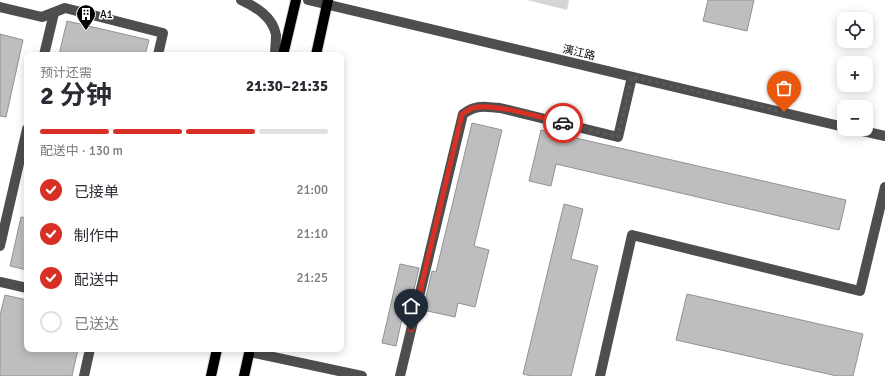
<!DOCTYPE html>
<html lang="zh">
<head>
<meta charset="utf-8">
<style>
	body { margin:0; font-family:Signika,"Noto Sans SC",sans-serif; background:#f2f2f3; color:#2b2b33; height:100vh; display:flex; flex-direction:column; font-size:15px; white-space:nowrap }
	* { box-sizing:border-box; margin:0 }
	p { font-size:13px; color:#7c7c81 }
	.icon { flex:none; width:22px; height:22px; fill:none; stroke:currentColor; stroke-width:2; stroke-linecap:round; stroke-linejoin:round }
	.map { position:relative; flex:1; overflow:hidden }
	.side { position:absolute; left:24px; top:52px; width:320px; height:300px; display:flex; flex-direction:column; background:#fff; border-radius:8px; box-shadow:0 2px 10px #0003 }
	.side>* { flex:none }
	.tools { position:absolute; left:837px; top:12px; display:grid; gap:8px }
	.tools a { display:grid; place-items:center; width:36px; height:36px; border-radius:8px; background:#fff; box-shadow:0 2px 10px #0003; font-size:20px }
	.pin { position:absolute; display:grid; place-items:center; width:34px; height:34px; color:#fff; margin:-41px -17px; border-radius:50% 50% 50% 0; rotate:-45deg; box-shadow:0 0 4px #0007 }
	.pin .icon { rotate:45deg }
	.courier { position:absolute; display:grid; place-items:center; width:40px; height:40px; margin:-20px; border:3px solid #d93025; border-radius:50%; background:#fff; color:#222; box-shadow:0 1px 5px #0007 }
	.headline em { font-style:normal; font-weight:700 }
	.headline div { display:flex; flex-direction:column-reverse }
	.headline { display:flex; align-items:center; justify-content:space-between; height:68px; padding:0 16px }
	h1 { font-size:26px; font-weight:700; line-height:30px }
	.bar { display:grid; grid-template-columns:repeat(4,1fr); gap:6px 4px; align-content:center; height:48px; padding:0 16px }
	.bar i { height:5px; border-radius:3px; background:#e1e1e2 }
	.bar .on { background:#d93025 }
	.bar p { grid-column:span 4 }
	ol { padding:0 16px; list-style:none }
	li { display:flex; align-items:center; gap:12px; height:44px }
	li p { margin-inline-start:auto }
	li .icon { padding:4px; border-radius:50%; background:#d93025; color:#fff; stroke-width:4 }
	li:last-child { color:#7c7c81 }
	li i { width:22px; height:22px; border:2px solid #e1e1e2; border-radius:50% }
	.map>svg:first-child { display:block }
	.green { fill:#d5d5d5 }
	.building { fill:#bebebe; stroke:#929292 }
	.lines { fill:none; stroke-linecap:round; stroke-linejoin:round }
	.major-casing { stroke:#dbdbdb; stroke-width:12 }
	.minor { stroke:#4e4e4e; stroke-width:10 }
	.major { stroke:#000; stroke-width:10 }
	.done { stroke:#595959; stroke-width:4; stroke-dasharray:0 7.2 }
	.route { stroke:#d93025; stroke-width:5 }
	.labels { text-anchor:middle; stroke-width:3; stroke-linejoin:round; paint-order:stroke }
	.poi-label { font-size:11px; fill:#000; stroke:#fff; text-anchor:start }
	.street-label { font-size:11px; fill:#000; stroke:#fff }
</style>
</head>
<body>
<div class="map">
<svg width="885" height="376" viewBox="0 0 885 376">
	<rect width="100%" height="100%" fill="#fff"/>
	<polygon class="green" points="527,0 569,0 567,10"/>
	<g class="building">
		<polygon points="708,0 754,0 747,31 703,21"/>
		<polygon points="67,21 149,40 145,55 59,55"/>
		<polygon points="0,34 23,40 6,117 0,116"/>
		<polygon points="472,123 502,130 474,246 489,250 475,307 458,303 455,317 423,310 432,271 436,272"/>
		<polygon points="541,130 846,200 839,230 556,164 551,186 529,181"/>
		<polygon points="564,204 583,209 571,259 598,266 571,376 531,376 523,374"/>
		<polygon points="21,217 27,218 27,270 10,266"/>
		<polygon points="400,264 419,268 410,307 405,305 396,346 382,343"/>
		<polygon points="687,294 863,334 853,376 837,376 676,340"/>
		<polygon points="5,295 27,300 27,349 78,349 72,376 0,376 0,315"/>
	</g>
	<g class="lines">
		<defs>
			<g id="major">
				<polyline points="283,55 296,0"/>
				<polyline points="316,55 328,0"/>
				<polyline points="211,376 217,349"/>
				<polyline points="244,376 250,349"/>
			</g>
		</defs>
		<use href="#major" class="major-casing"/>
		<g class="minor">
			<path d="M241 0C256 7 273 17 276 35 276 42 275 49 275 55"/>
			<polyline points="308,0 844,127"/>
			<polyline points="0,7 42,17 65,8 163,33 158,55"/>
			<polyline points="44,55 54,13"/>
			<polyline points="854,129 885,136"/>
			<polyline points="0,246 27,129"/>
			<polyline points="0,282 27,288"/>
			<polyline points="250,352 362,376"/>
			<polyline points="84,376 90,349"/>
			<path d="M400 376 463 114C477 104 484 107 500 108L618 137 632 77"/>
			<polyline points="600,376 632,235 860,291 885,187"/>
		</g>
		<use href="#major" class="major"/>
	</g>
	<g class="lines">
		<polyline class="done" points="563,123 618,137 632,77 784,112"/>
		<path class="route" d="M411 330 462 114C466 112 469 109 473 108 491 102 543 118 563 123"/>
	</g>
	<defs>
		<symbol id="building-pin" viewBox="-11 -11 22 30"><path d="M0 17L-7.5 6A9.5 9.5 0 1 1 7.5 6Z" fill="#000" stroke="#fff"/><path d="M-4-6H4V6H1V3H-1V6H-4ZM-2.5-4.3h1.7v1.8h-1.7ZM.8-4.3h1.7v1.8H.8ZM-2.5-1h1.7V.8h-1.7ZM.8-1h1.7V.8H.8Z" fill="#fff"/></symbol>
	</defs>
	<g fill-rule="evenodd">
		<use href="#building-pin" x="75" y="3" width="22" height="30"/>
	</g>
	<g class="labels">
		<g class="poi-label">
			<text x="100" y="18">A1</text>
		</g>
		<g class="street-label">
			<text transform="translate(579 52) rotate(13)" y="4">漓江路</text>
		</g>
	</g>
</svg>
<div class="tools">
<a><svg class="icon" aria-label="locate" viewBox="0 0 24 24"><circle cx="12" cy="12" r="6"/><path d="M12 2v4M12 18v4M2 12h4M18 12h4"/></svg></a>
<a>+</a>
<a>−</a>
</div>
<div class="pin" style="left:784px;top:112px;background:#ea580c"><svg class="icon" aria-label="bag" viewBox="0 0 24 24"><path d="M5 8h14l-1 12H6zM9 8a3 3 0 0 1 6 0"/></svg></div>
<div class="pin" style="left:411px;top:330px;background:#1f2937"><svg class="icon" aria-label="home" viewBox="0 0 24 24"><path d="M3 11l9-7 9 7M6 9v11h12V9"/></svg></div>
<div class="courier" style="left:563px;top:123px"><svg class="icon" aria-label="car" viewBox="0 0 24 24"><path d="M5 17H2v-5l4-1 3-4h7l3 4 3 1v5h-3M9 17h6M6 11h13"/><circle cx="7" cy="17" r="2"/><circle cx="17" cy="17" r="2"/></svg></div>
<section class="side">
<div class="headline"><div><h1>2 分钟</h1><p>预计还需</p></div><em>21:30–21:35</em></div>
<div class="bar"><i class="on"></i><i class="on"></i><i class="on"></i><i></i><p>配送中 · 130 m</p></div>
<ol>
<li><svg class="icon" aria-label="check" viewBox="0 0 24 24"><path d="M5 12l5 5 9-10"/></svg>已接单<p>21:00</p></li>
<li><svg class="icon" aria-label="check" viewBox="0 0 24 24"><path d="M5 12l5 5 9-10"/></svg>制作中<p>21:10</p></li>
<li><svg class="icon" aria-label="check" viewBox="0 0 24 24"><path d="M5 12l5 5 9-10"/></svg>配送中<p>21:25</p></li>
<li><i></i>已送达</li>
</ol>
</section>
</div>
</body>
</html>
